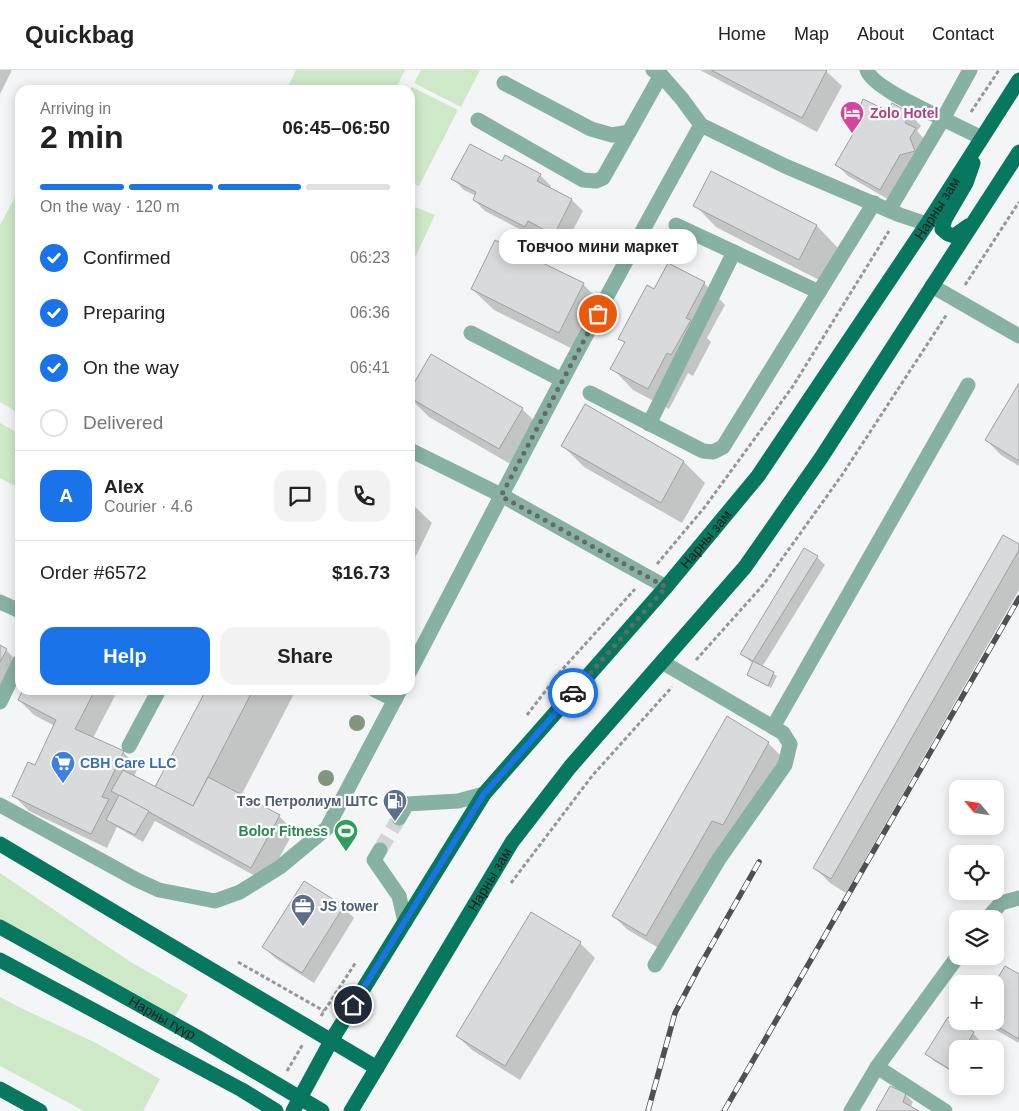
<!DOCTYPE html>
<html lang="en">
<head>
<meta charset="utf-8">
<style>
	body { margin:0; font-family:Arial,sans-serif; background:#f2f2f2; color:#222; height:100vh; display:flex; flex-direction:column; font-size:19px; white-space:nowrap }
	* { box-sizing:border-box; margin:0 }
	p { font-size:16px; color:#767676 }
	.icon { flex:none; width:28px; height:28px; fill:none; stroke:currentColor; stroke-width:2; stroke-linecap:round; stroke-linejoin:round }
	.map { position:relative; flex:1; overflow:hidden }
	.details { position:absolute; left:15px; top:15px; width:400px; height:610px; display:flex; flex-direction:column; background:#fff; border-radius:15px; box-shadow:0 2px 12px #0003 }
	.details>* { flex:none }
	.needle { width:32px; rotate:299deg }
	.fabs { position:absolute; left:949px; top:710px; display:grid; gap:10px }
	.fabs a { display:grid; place-items:center; width:55px; height:55px; border-radius:10px; background:#fff; box-shadow:0 2px 12px #0003; font-size:25px }
	.pin { position:absolute; display:grid; place-items:center; width:42px; height:42px; color:#fff; margin:-21px; border:2px solid #fff; border-radius:50%; box-shadow:0 1px 5px #0007 }
	.courier { position:absolute; display:grid; place-items:center; width:50px; height:50px; margin:-25px; border:4px solid #1a73e8; border-radius:50%; background:#fff; color:#222; box-shadow:0 1px 6px #0007 }
	.bubble { position:absolute; height:35px; border-radius:15px; background:#fff; box-shadow:0 2px 12px #0003; font-size:16px; font-weight:700; line-height:35px; text-align:center }
	.overview em { font-style:normal; font-weight:700 }
	.overview div { display:flex; flex-direction:column-reverse }
	.overview { display:flex; align-items:center; justify-content:space-between; height:85px; padding:0 25px }
	h1 { font-size:32px; font-weight:700; line-height:38px }
	.bar { display:grid; grid-template-columns:repeat(4,1fr); gap:8px 5px; align-content:center; height:60px; padding:0 25px }
	.bar i { height:6px; border-radius:4px; background:#e0e0e0 }
	.bar .current { background:#1a73e8 }
	.bar p { grid-column:span 4 }
	.line { display:flex; align-items:center; gap:12px; padding:0 25px; border-top:1px solid #e0e0e0 }
	.line div { flex:1 }
	.round { display:grid; place-items:center; flex:none; width:52px; height:52px; border-radius:15px; background:#f2f2f2 }
	ol { padding:0 25px; list-style:none }
	li { display:flex; align-items:center; gap:15px; height:55px }
	li p { margin-inline-start:auto }
	li .icon { padding:5px; border-radius:50%; background:#1a73e8; color:#fff; stroke-width:4 }
	li:last-child { color:#767676 }
	li i { width:28px; height:28px; border:2px solid #e0e0e0; border-radius:50% }
	.action { display:flex; gap:10px; margin-top:auto; padding:10px 25px }
	.action a { flex:1; height:58px; border-radius:15px; background:#1a73e8; color:#fff; font-size:20px; font-weight:700; line-height:58px; text-align:center }
	.action a+a { background:#f2f2f2; color:#222 }
	header { display:flex; align-items:center; gap:30px; box-sizing:border-box; height:70px; padding:0 25px; background:#fff; border-bottom:1px solid #e0e0e0 }
	header strong { font-size:24px }
	nav { display:flex; gap:28px; margin-inline-start:auto; font-size:18px }
	.map>svg:first-child { display:block }
	.green { fill:#cee9c8 }
	.shadow { fill:#0003 }
	.building { fill:#d9dadb; stroke:#9f9fa1 }
	.lines { fill:none; stroke-linecap:round; stroke-linejoin:round }
	.minor-tunnel { stroke:#d3d4d5; stroke-width:15; stroke-dasharray:15 8; stroke-linecap:butt }
	.path { stroke:#969798; stroke-width:3; stroke-dasharray:4 2.5; stroke-linecap:butt }
	.minor { stroke:#86b1a3; stroke-width:15 }
	.major { stroke:#077760; stroke-width:15 }
	.rail-casing { stroke:#4f5051; stroke-width:5.5 }
	.rail { stroke:#fff; stroke-width:4; stroke-dasharray:11; stroke-linecap:butt }
	.tree { fill:#81967e }
	.done { stroke:#676868; stroke-width:5; stroke-dasharray:0 9 }
	.route { stroke:#1a73e8; stroke-width:6 }
	.labels { text-anchor:middle; stroke-width:4.5; stroke-linejoin:round; paint-order:stroke }
	.hotel-label { font-size:14px; font-weight:bold; fill:#b23c85; stroke:#fff; text-anchor:start }
	.street-label { font-size:14px; fill:#1b1c1c; stroke:#fff }
	.shop-label { font-size:14px; font-weight:bold; fill:#366cbe; stroke:#fff; text-anchor:start }
	.service-label { font-size:14px; font-weight:bold; fill:#4e5e75; stroke:#fff; text-anchor:end }
	.leisure-label { font-size:14px; font-weight:bold; fill:#27864d; stroke:#fff; text-anchor:end }
</style>
</head>
<body>
<header>
<strong>Quickbag</strong>
<nav><a>Home</a><a>Map</a><a>About</a><a>Contact</a></nav>
</header>
<div class="map">
<svg width="1019" height="1041" viewBox="0 0 1019 1041">
	<rect width="100%" height="100%" fill="#f4f5f6"/>
	<g class="green">
		<polygon points="296,0 405,0 395,20 286,20"/>
		<polygon points="421,0 480,0 461,37 414,13"/>
		<polygon points="412,17 458,40 419,116 410,112 410,20"/>
		<polygon points="20,118 20,344 0,332 0,155"/>
		<polygon points="410,135 435,145 410,198"/>
		<polygon points="0,353 20,364 20,419 0,408"/>
		<polygon points="0,803 129,891 188,925 173,949 0,852"/>
		<polygon points="0,927 23,939 94,972 160,1009 143,1041 84,1041 0,996"/>
	</g>
	<g class="shadow">
		<polygon points="0,0 12,0 0,24"/>
		<polygon points="700,0 825,0 842,16 817,62"/>
		<polygon points="893,34 910,44 921,56 917,61 926,71 891,131 848,106 837,95 865,46 859,41 888,43"/>
		<polygon points="502,93 540,105 551,116 550,119 572,130 583,141 565,175 540,162 537,168 485,141 474,130 476,126 464,120 453,109"/>
		<polygon points="712,102 817,156 838,178 821,211 716,157 695,135"/>
		<polygon points="704,213 725,235 707,268 711,272 693,306 688,303 669,339 633,320 612,298 625,274 620,268 654,221"/>
		<polygon points="583,214 604,236 581,283 494,240 472,219"/>
		<polygon points="1019,316 1019,396 1001,385 986,370"/>
		<polygon points="410,323 522,339 544,360 521,400 429,347 410,328"/>
		<polygon points="563,376 684,392 705,413 682,453 584,397"/>
		<polygon points="410,432 432,453 410,498"/>
		<polygon points="1019,476 1019,520 846,823 830,813 815,798"/>
		<polygon points="805,479 817,487 825,495 762,597 777,606 771,618 748,605 754,594 741,584"/>
		<polygon points="0,576 6,580 17,591 0,624"/>
		<polygon points="25,620 118,620 93,668 123,682 138,697 134,707 156,718 207,620 296,620 241,726 279,746 294,761 266,812 155,751 143,772 117,757 107,778 29,741 14,726 35,697 55,656 34,645 19,630"/>
		<polygon points="768,673 783,688 662,880 628,860 613,846"/>
		<polygon points="343,837 354,848 314,913 275,888 264,877"/>
		<polygon points="580,873 595,888 520,1010 472,980 457,966"/>
		<polygon points="1019,905 1019,973 989,956 985,951 995,951"/>
		<polygon points="973,963 980,971 976,979 958,979 958,1005 934,991 927,984"/>
		<polygon points="905,1024 913,1032 910,1038 916,1041 878,1041"/>
	</g>
	<g class="building">
		<polygon points="711,0 827,0 802,48"/>
		<polygon points="863,29 888,41 892,33 910,43 905,53 916,58 910,68 915,81 900,85 880,120 835,95 864,45 858,41"/>
		<polygon points="470,74 502,91 505,85 541,104 537,111 572,129 554,165 528,151 525,157 473,130 476,122 451,109"/>
		<polygon points="711,101 817,155 799,190 693,136"/>
		<polygon points="495,170 584,213 559,263 471,219"/>
		<polygon points="668,193 705,212 686,248 691,250 671,285 667,283 648,319 610,299 625,272 618,269 647,215 654,219"/>
		<polygon points="431,284 523,338 499,379 410,328 410,320"/>
		<polygon points="1019,313 1019,391 985,370"/>
		<polygon points="585,334 684,391 661,433 561,376"/>
		<polygon points="1003,465 1019,474 1019,480 831,809 813,798"/>
		<polygon points="804,478 818,486 753,591 740,584"/>
		<polygon points="0,575 7,579 0,592"/>
		<polygon points="753,591 774,602 768,616 747,605"/>
		<polygon points="23,620 95,620 75,659 124,681 102,727 109,729 91,764 12,726 28,692 35,695 56,650 18,630"/>
		<polygon points="206,620 253,620 193,736 155,717"/>
		<polygon points="727,646 769,672 723,755 712,751 646,866 612,846"/>
		<polygon points="123,700 193,736 208,707 280,745 251,798 111,721"/>
		<polygon points="119,725 149,741 135,765 106,750"/>
		<polygon points="304,811 344,836 302,903 262,877"/>
		<polygon points="531,842 581,872 505,996 456,966"/>
		<polygon points="1005,896 1019,904 1019,969 988,951 995,951 994,914"/>
		<polygon points="948,947 974,962 964,979 958,979 958,989 951,1000 925,984"/>
		<polygon points="890,1016 906,1023 903,1032 919,1041 876,1041"/>
	</g>
	<g class="lines">
		<polyline class="minor-tunnel" points="380,780 399,748"/>
		<g class="path">
			<polyline points="971,42 999,0"/>
			<polyline points="965,215 1019,132"/>
			<polyline points="657,494 704,438 793,316 889,161"/>
			<polyline points="696,590 764,514 842,405 947,244"/>
			<polyline points="527,645 560,602 635,519"/>
			<polyline points="511,813 592,706 672,617"/>
			<polyline points="238,892 324,941"/>
			<polyline points="321,946 356,892"/>
			<polyline points="287,1001 303,974"/>
		</g>
		<g class="minor">
			<polyline points="653,0 661,5 682,29 701,55 785,96 900,145 927,154"/>
			<path d="M867 0C872 17 926 40 943 49L889 140"/>
			<polyline points="970,0 943,49 982,68"/>
			<polyline points="504,13 591,59 612,65 629,62 661,5"/>
			<polyline points="478,50 583,110 596,111 603,108 629,62"/>
			<polyline points="676,155 819,222"/>
			<polyline points="932,216 1019,266"/>
			<polyline points="471,263 562,310"/>
			<polyline points="590,323 703,381 713,382 723,377 874,133"/>
			<polyline points="649,354 734,182"/>
			<polyline points="410,380 501,425 666,517"/>
			<polyline points="0,532 20,541"/>
			<path d="M410 601C505 418 600 235 701 55"/>
			<polyline points="375,620 395,630"/>
			<polyline points="0,632 20,591"/>
			<polyline points="773,657 968,315"/>
			<polyline points="129,676 159,620"/>
			<polyline points="0,735 137,810 159,820 215,831 240,822 280,797 327,758 400,620"/>
			<polyline points="399,748 407,734 458,731 484,724"/>
			<polyline points="380,780 374,790 399,826 405,852"/>
			<polyline points="987,849 1001,833 1019,828"/>
			<polyline points="655,895 719,789 785,695 790,674 783,663 662,592"/>
			<polyline points="877,997 945,1041"/>
			<polyline points="851,1041 877,997 958,886"/>
		</g>
		<g class="major">
			<polyline points="968,156 954,166 948,164 942,159 945,149 966,113 973,93"/>
			<polyline points="0,774 377,998"/>
			<path id="s1" d="M0 857 197 967 322 1041"/>
			<polyline points="0,890 242,1020 276,1041"/>
			<polyline points="0,1019 40,1041"/>
			<path id="s2" d="M293 1041 331 971 484 724 666 517 758 406 927 154 1019 10"/>
			<path id="s3" d="M351 1041 512 772 570 697 745 497 821 388 1019 82"/>
		</g>
		<defs>
			<g id="rail">
				<polyline points="648,1041 675,943 698,899 759,792"/>
				<polyline points="724,1041 1019,528"/>
			</g>
		</defs>
		<use href="#rail" class="rail-casing"/>
		<use href="#rail" class="rail"/>
	</g>
	<g class="tree">
		<circle cx="357" cy="653" r="8"/>
		<circle cx="326" cy="708" r="8"/>
	</g>
	<g class="lines">
		<polyline class="done" points="573,623 666,517 501,426 598,244"/>
		<polyline class="route" points="353,935 484,724 573,623"/>
	</g>
	<defs>
		<symbol id="hotel-pin" viewBox="-11 -11 22 30"><path d="M0 17L-7.5 6A9.5 9.5 0 1 1 7.5 6Z" fill="#d1479c" stroke="#fff"/><path d="M-6-4.5h1.5V1H6V5H4.5V3h-9V5H-6ZM-4 0a1.8 1.8 0 1 1 3.6 0ZM.5 0V-2.5h3Q6-2.5 6 0Z" fill="#fff"/></symbol>
		<symbol id="supermarket-pin" viewBox="-11 -11 22 30"><path d="M0 17L-7.5 6A9.5 9.5 0 1 1 7.5 6Z" fill="#3f7fe0" stroke="#fff"/><path d="M-6-5.5h2.5l.6 2H6L4.5 2H-2.5L-4.4-4H-6ZM-1.5 3.2a1.3 1.3 0 1 0 .1 0ZM3 3.2a1.3 1.3 0 1 0 .1 0Z" fill="#fff"/></symbol>
		<symbol id="fuel-pin" viewBox="-11 -11 22 30"><path d="M0 17L-7.5 6A9.5 9.5 0 1 1 7.5 6Z" fill="#5c6f8a" stroke="#fff"/><path d="M-5.5-6h7V0h2V4h1.3V-2.5L3-4.5l.8-.8L6-3V5H2.5V1h-1V6h-7ZM-4.2-4.7v3.2H.2V-4.7Z" fill="#fff"/></symbol>
		<symbol id="stadium-pin" viewBox="-11 -11 22 30"><path d="M0 17L-7.5 6A9.5 9.5 0 1 1 7.5 6Z" fill="#2e9e5b" stroke="#fff"/><path d="M0-5a6.5 5 0 1 0 0 10a6.5 5 0 1 0 0-10ZM-3.5-1.8h7v3.6h-7Z" fill="#fff"/></symbol>
		<symbol id="office-pin" viewBox="-11 -11 22 30"><path d="M0 17L-7.5 6A9.5 9.5 0 1 1 7.5 6Z" fill="#5c6f8a" stroke="#fff"/><path d="M-6-3h4V-5.5h4V-3h4V5H-6ZM-1-4.5V-3h2v-1.5ZM-6 0V1H6V0Z" fill="#fff"/></symbol>
	</defs>
	<g fill-rule="evenodd">
		<use href="#hotel-pin" x="838" y="29" width="28" height="38"/>
		<use href="#supermarket-pin" x="49" y="679" width="28" height="38"/>
		<use href="#fuel-pin" x="381" y="717" width="28" height="38"/>
		<use href="#stadium-pin" x="332" y="747" width="28" height="38"/>
		<use href="#office-pin" x="289" y="822" width="28" height="38"/>
	</g>
	<g class="labels">
		<g class="hotel-label">
			<text x="870" y="48">Zolo Hotel</text>
		</g>
		<g class="street-label">
			<text dy="5" stroke="none"><textPath href="#s2" startOffset="1112">Нарны зам</textPath></text>
			<text dy="5" stroke="none"><textPath href="#s2" startOffset="708">Нарны зам</textPath></text>
			<text dy="5" stroke="none"><textPath href="#s3" startOffset="270">Нарны зам</textPath></text>
			<text dy="5" stroke="none"><textPath href="#s1" startOffset="186">Нарны гүүр</textPath></text>
		</g>
		<g class="shop-label">
			<text x="80" y="698">CBH Care LLC</text>
		</g>
		<g class="service-label">
			<text x="378" y="736">Тэс Петролиум ШТС</text>
			<text x="320" y="841" text-anchor="start">JS tower</text>
		</g>
		<g class="leisure-label">
			<text x="328" y="766">Bolor Fitness</text>
		</g>
	</g>
</svg>
<div class="fabs">
<a><svg class="needle" viewBox="-14 -14 28 28"><path d="M0-13l5 13h-10z" fill="#e53935"/><path d="M0 13l5-13h-10z" fill="#767676"/></svg></a>
<a><svg class="icon" aria-label="locate" viewBox="0 0 24 24"><circle cx="12" cy="12" r="6"/><path d="M12 2v4M12 18v4M2 12h4M18 12h4"/></svg></a>
<a><svg class="icon" aria-label="layers" viewBox="0 0 24 24"><path d="M12 4l9 5-9 5-9-5zM3 14l9 5 9-5"/></svg></a>
<a>+</a>
<a>−</a>
</div>
<div class="pin" style="left:598px;top:244px;background:#ea580c"><svg class="icon" aria-label="bag" viewBox="0 0 24 24"><path d="M5 8h14l-1 12H6zM9 8a3 3 0 0 1 6 0"/></svg></div>
<div class="pin" style="left:353px;top:935px;background:#1f2937"><svg class="icon" aria-label="home" viewBox="0 0 24 24"><path d="M3 11l9-7 9 7M6 9v11h12V9"/></svg></div>
<div class="courier" style="left:573px;top:623px"><svg class="icon" aria-label="car" viewBox="0 0 24 24"><path d="M5 17H2v-5l4-1 3-4h7l3 4 3 1v5h-3M9 17h6M6 11h13"/><circle cx="7" cy="17" r="2"/><circle cx="17" cy="17" r="2"/></svg></div>
<div class="bubble" style="left:499px;top:159px;width:198px">Товчоо мини маркет</div>
<section class="details">
<div class="overview"><div><h1>2 min</h1><p>Arriving in</p></div><em>06:45–06:50</em></div>
<div class="bar"><i class="current"></i><i class="current"></i><i class="current"></i><i></i><p>On the way · 120 m</p></div>
<ol>
<li><svg class="icon" aria-label="check" viewBox="0 0 24 24"><path d="M5 12l5 5 9-10"/></svg>Confirmed<p>06:23</p></li>
<li><svg class="icon" aria-label="check" viewBox="0 0 24 24"><path d="M5 12l5 5 9-10"/></svg>Preparing<p>06:36</p></li>
<li><svg class="icon" aria-label="check" viewBox="0 0 24 24"><path d="M5 12l5 5 9-10"/></svg>On the way<p>06:41</p></li>
<li><i></i>Delivered</li>
</ol>
<div class="line" style="height:90px"><b class="round" style="background:#1a73e8;color:#fff">A</b><div><b>Alex</b><p>Courier · 4.6</p></div><a class="round"><svg class="icon" aria-label="chat" viewBox="0 0 24 24"><path d="M4 5h16v11H9l-5 4z"/></svg></a><a class="round"><svg class="icon" aria-label="phone" viewBox="0 0 24 24"><path d="M5 4h4l2 5-3 2q2 4 5 5l2-3 5 2v4C11 20 4 13 5 4z"/></svg></a></div>
<div class="line" style="height:65px"><div>Order #6572</div><b>$16.73</b></div>
<div class="action"><a>Help</a><a>Share</a></div>
</section>
</div>
</body>
</html>
